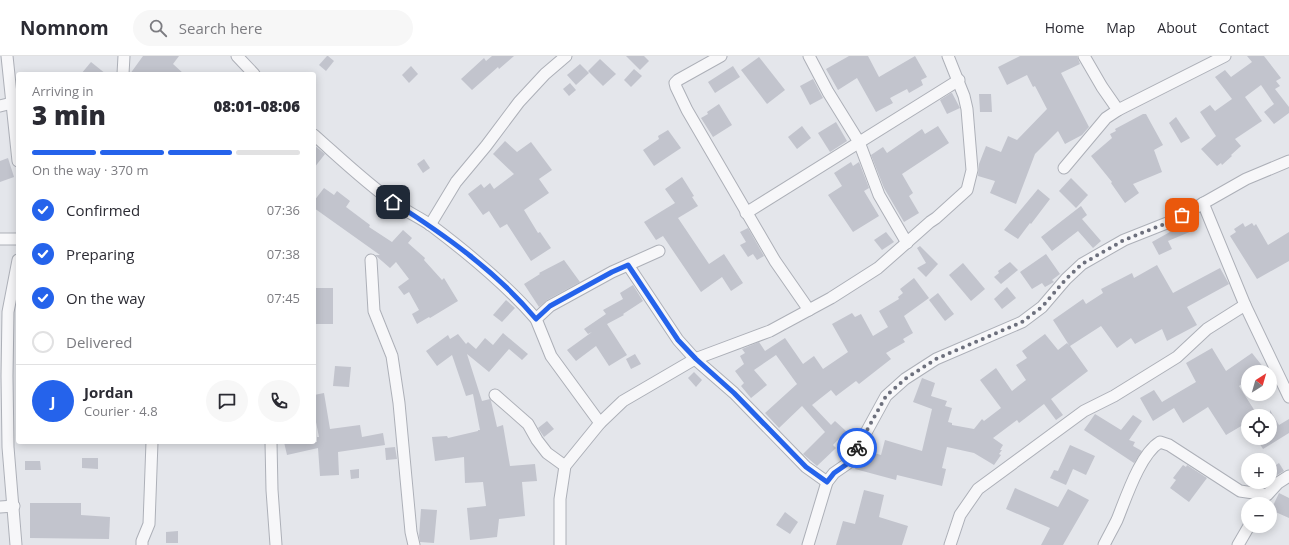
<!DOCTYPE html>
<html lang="en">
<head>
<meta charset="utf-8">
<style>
	body { margin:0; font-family:"Open Sans",sans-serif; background:#f7f7f7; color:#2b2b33; height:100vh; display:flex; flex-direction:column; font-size:15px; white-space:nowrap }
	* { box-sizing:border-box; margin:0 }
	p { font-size:13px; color:#7c7c81 }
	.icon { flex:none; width:22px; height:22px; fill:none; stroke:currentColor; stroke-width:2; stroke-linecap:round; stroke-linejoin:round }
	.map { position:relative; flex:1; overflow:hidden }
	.side { position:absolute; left:16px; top:16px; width:300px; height:372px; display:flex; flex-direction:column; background:#fff; border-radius:4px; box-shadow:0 2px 10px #0003 }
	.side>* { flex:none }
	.needle { width:26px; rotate:37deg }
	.buttons { position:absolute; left:1241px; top:309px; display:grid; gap:8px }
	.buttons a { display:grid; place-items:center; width:36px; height:36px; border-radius:50%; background:#fff; box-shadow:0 2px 10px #0003; font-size:20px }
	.pin { position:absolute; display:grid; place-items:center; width:34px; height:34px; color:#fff; margin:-17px; border-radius:8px; box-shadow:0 2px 6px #0006 }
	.courier { position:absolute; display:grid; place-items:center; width:40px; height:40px; margin:-20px; border:3px solid #2563eb; border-radius:50%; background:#fff; color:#222; box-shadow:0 1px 5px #0007 }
	.head em { font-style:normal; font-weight:800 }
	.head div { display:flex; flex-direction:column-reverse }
	.head { display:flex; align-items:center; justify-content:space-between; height:68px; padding:0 16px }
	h1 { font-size:26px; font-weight:800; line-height:30px }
	.bar { display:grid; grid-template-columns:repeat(4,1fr); gap:6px 4px; align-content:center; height:48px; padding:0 16px }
	.bar i { height:5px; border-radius:3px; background:#e1e1e2 }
	.bar .selected { background:#2563eb }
	.bar p { grid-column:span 4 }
	.line { display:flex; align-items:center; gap:10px; padding:0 16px; border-top:1px solid #e1e1e2 }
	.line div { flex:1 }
	.round { display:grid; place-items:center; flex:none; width:42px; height:42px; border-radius:21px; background:#f7f7f7 }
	ol { padding:0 16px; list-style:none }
	li { display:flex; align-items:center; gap:12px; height:44px }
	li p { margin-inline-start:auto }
	li .icon { padding:4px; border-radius:50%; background:#2563eb; color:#fff; stroke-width:4 }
	li:last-child { color:#7c7c81 }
	li i { width:22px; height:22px; border:2px solid #e1e1e2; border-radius:50% }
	header { display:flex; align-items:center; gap:24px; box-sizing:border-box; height:56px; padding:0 20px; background:#fff; border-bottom:1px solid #e1e1e2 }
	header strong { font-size:19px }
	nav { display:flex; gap:22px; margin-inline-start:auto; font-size:14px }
	.search { width:280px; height:36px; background:#f7f7f7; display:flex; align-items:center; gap:10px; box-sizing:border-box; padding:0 14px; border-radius:22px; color:#7c7c81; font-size:15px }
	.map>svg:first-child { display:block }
	.building { fill:#c2c4cd }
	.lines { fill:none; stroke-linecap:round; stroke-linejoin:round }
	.street-casing { stroke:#adb0b8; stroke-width:13 }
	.street { stroke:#f7f7f9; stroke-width:11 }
	.done { stroke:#6d707d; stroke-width:4; stroke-dasharray:0 7.2 }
	.route { stroke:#2563eb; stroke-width:5 }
</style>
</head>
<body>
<header>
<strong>Nomnom</strong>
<div class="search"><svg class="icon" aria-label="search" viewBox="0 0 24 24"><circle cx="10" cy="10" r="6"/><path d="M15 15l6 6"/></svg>Search here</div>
<nav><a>Home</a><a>Map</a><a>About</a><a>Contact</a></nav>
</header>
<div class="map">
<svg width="1289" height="489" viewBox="0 0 1289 489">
	<rect width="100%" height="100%" fill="#e4e6eb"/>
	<g class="building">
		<polygon points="143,0 179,0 173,8 184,18 130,18"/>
		<polygon points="327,0 328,0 334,5 326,15 319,9"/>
		<polygon points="492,0 514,0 499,13 498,11 472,34 461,23 484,2 486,5"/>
		<polygon points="626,0 644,0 649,5 640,14"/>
		<polygon points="849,0 868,0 879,21 915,0 927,21 921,24 923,29 909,37 907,33 890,42 893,47 876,56 857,22 838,34 826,13"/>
		<polygon points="1020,0 1077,0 1080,8 1061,17 1089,71 1082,79 1065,88 1058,75 1035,98 1016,148 990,137 995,125 978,120 979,108 986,90 1001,96 1008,80 1017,84 1047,53 1035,30 1033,31 1027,19 1007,29 998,11"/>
		<polygon points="1247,0 1264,0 1281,22 1276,25 1280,30 1275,33 1289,51 1289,57 1274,68 1264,56 1274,48 1261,29 1245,41 1262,65 1235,83 1241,90 1231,99 1232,100 1222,109 1221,107 1217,110 1201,93 1216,80 1200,56 1210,49 1215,55 1232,43 1215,21 1225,14 1231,21 1252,6"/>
		<polygon points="759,1 785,34 767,48 741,14"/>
		<polygon points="600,3 616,18 603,30 588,15"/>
		<polygon points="91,6 106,18 81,18"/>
		<polygon points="580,8 589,17 576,29 567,19"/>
		<polygon points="411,10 418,18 409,27 402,19"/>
		<polygon points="733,10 740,21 715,37 708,26"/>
		<polygon points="634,13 642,20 631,31 624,24"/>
		<polygon points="813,23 823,42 810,49 800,30"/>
		<polygon points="570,27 576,34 569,40 563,33"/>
		<polygon points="951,37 952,37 960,52 947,58 940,44"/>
		<polygon points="979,38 991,38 992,56 980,56"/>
		<polygon points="719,48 732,69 713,81 701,62 708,58 707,56"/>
		<polygon points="1143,58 1146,58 1163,89 1154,94 1162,116 1133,128 1139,137 1125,147 1111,127 1112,126 1091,100 1112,82 1110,78 1116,75 1115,73"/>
		<polygon points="1176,61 1190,82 1181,87 1169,67"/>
		<polygon points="836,66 847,85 830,96 818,77"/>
		<polygon points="802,70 811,82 797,93 788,81"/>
		<polygon points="938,70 949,87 902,118 913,137 909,140 919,157 904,166 884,132 871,99 883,91 887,97 922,73 925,78"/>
		<polygon points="668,74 681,92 654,110 643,94 659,83 658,80"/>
		<polygon points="505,85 517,96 531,86 552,114 539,123 549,137 524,154 538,177 540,176 551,192 531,205 507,168 500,172 489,155 483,159 468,138 481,128 484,132 490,127 494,133 514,118 493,98"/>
		<polygon points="314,89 325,98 314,112"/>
		<polygon points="8,102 14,121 0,126 0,105"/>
		<polygon points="424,103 430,112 423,117 417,108"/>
		<polygon points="851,106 853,110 859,106 869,132 864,135 879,160 853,176 828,139 842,130 834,117"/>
		<polygon points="682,121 694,140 692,141 698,150 678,162 709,208 724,198 743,227 731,235 722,221 701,236 663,180 656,184 644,166 675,147 665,133"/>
		<polygon points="1071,122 1088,139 1076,152 1059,135"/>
		<polygon points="324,132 334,139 337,135 350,145 346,151 370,169 369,171 392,186 403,174 412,182 408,187 425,202 424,204 442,224 444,222 458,245 430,262 429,261 417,268 412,258 419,254 409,236 404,239 398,231 409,223 396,206 390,212 375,199 380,199 314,152 314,145"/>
		<polygon points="1038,133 1050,143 1031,168 1030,167 1018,183 1004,174"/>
		<polygon points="1081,150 1087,159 1082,163 1101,185 1093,192 1078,175 1052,195 1041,181"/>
		<polygon points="1188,165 1192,175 1168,185 1172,193 1159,199 1152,186 1177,172 1177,170"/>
		<polygon points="1243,167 1245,171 1252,167 1254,170 1256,168 1268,189 1289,176 1289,205 1257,223 1230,180 1236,176 1234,173"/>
		<polygon points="748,172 764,200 757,204 753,198 748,201 740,189 746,186 740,176"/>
		<polygon points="886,176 894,186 882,194 874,184"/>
		<polygon points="920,190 938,208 926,221 917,212 926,207 917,192"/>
		<polygon points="1046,198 1060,218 1052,224 1054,226 1045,231 1042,227 1032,233 1020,216"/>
		<polygon points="564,204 580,226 547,244 539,251 524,228 540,218 539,217"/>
		<polygon points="1010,206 1018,214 1001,228 994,221 999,217 998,215"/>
		<polygon points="963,207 985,233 971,245 949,219"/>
		<polygon points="1157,209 1173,237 1220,212 1229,228 1187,251 1197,269 1167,285 1162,273 1135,288 1131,282 1117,292 1101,270 1070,290 1088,315 1051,343 1063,359 1056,364 1044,348 1019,367 1017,364 993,382 1003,389 1000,394 1002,394 999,398 1001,399 994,409 974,397 947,391 942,412 946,413 942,430 897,419 896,424 855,413 864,394 881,399 885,384 922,395 932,353 913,346 922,322 935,327 931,340 947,345 945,350 952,352 948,366 952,367 952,369 974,373 982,363 984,365 1001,352 980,324 996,312 1012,335 1026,324 1016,309 1027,302 1022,295 1045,278 1058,294 1067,287 1069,289 1053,264 1083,243 1086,248 1103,237 1101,233 1132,217 1134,222"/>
		<polygon points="914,222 929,242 904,260 913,277 903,283 905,286 886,297 891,303 859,328 856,325 836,340 831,334 812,349 831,369 835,365 846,375 833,389 836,392 817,410 803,398 825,376 802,350 779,372 765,357 797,328 776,299 754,314 767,329 751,342 741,330 744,327 735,315 744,308 740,300 745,297 742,293 759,286 765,295 785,282 803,308 814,300 823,313 848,296 832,268 852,257 855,261 861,258 873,280 888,271 879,255 899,243 898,241 903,237 900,233"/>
		<polygon points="633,229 643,245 623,258 624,259 607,268 627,299 609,310 596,290 576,305 567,294 592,276 588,278 584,273 606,258 603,254 623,243 620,237"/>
		<polygon points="1007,231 1016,242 1002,253 994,243"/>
		<rect x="314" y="232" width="19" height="36"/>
		<polygon points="938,237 954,258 945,265 929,244"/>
		<polygon points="506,244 515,252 502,266 493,259"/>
		<polygon points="503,277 528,298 522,304 509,293 489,316 467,298 482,345 490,343 491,345 497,371 503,369 510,410 535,408 537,425 522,426 525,460 499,463 497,481 470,484 467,452 486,450 483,426 465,427 464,401 435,405 432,381 447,380 448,382 478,375 478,374 480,374 473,338 466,340 452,299 437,310 426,295 448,279 450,283 458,278 466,288 468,286 476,293 485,282 493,289"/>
		<polygon points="1212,292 1226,315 1252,297 1264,312 1258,316 1248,316 1248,323 1239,330 1258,360 1248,360 1248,366 1226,379 1208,351 1183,367 1174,352 1153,365 1140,342 1154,334 1162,346 1196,326 1186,307"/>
		<polygon points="635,298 641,308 631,313 626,303"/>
		<polygon points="335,310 351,311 349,331 333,330"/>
		<polygon points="694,316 702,324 696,331 688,322"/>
		<polygon points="324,337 330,373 360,369 362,381 383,377 385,389 338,396 339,419 320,420 318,392 287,399 284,386 317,386 317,381 319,381 315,361 314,361 314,339"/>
		<polygon points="1270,354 1279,369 1289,363 1289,377 1263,393 1256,382 1270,382"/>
		<polygon points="1095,358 1121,374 1133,359 1142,365 1129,384 1135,386 1133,390 1142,395 1134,407 1084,374"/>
		<polygon points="547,365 554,373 544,381 538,372"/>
		<polygon points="1070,389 1095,400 1086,419 1073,413 1066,429 1050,422 1054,414 1058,415"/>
		<polygon points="395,391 397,403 386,404 385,392"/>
		<polygon points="82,402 98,402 98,413 82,412"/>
		<polygon points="25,405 40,405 41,414 25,414"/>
		<polygon points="1279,407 1284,415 1274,421 1270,413"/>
		<polygon points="1183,409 1186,411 1187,409 1207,422 1189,446 1170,432 1176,424 1173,422"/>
		<polygon points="359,413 359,422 351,423 350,414"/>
		<polygon points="1015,432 1058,451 1068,433 1089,444 1063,489 1041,489 1050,472 1006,453"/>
		<polygon points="864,434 884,439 879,461 908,470 902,489 836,489 843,465 855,468"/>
		<polygon points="1279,437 1289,442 1289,462 1271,454"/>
		<polygon points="30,447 81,447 81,459 110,461 109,483 30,482"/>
		<polygon points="421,453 437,454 434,487 420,486 419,480"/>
		<polygon points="785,456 798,466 790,478 776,469"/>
		<polygon points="178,475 178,487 166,487 166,476"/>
	</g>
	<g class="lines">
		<defs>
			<g id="street">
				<polyline points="7,0 18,105"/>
				<polyline points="237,0 254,18"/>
				<polyline points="721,0 678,24 675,27 676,31 687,54 775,205 809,254"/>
				<polyline points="809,0 828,36 859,86 879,139 907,187"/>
				<polyline points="1084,0 1102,31 1118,54"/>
				<polyline points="123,18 124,0"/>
				<polyline points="0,50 12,47"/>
				<path d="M314 79C340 102 365 126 393 146 405 155 419 161 432 170 469 198 506 228 536 263"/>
				<polyline points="1064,112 1106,62 1118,54 1225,0"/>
				<polyline points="1203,147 1245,249 1289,341"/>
				<polyline points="746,157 959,24"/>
				<polyline points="430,169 456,126 486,90 519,46 545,18 566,0"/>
				<polyline points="0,183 18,183"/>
				<polyline points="371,204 374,255 392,300 399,347 411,476 414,489"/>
				<polyline points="628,209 678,284 695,303 734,337 806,411 827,426"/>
				<polyline points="495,339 528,368 537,384 547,397 565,410"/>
				<polyline points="600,367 551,300 536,263 550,250 612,216 659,195"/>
				<polyline points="271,386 272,434 276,489"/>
				<polyline points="0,451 14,450"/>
				<polyline points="16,489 8,391 7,320 8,256 18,204"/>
				<polyline points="142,489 142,485 149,468 152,386"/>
				<polyline points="560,489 560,443 565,410 600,367 623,345 695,303 770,275 831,242 878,212 930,166 936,162 967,134 972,114 967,53 964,40 948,0"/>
				<polyline points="808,489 827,426 834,417 847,408 851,404 886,340 905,323 936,303 1022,266 1042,251 1066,223 1082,208 1124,184 1172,165 1246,123 1289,105"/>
				<polyline points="950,489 960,459 978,433 1084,355 1114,340 1177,301 1207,273 1245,249"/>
				<path d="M1104 489C1108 481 1113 472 1117 464 1126 442 1140 398 1160 386L1169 389 1240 435 1267 439 1278 427 1289 420"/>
				<polyline points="1238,489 1249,470"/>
			</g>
		</defs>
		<use href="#street" class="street-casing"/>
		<use href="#street" class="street"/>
	</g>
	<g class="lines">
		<polyline class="done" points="857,392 886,340 905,323 936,303 1022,266 1042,251 1066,223 1082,208 1124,184 1172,165 1182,159"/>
		<path class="route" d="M393 146C445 179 497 216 536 263L550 250 612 216 628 209 678 284 696 303 734 337 806 411 827 426 834 417 847 408 857 392"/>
	</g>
</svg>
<div class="buttons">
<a><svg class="needle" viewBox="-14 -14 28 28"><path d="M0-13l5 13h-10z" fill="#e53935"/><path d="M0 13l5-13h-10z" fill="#7c7c81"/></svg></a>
<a><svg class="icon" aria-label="locate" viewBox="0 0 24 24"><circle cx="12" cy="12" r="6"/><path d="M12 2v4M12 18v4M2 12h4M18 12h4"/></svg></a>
<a>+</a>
<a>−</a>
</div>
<div class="pin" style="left:1182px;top:159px;background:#ea580c"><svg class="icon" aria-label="bag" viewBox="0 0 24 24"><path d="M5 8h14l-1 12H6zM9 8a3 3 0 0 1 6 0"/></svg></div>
<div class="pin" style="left:393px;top:146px;background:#1f2937"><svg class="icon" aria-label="home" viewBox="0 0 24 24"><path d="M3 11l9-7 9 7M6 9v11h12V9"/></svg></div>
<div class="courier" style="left:857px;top:392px"><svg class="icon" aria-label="bike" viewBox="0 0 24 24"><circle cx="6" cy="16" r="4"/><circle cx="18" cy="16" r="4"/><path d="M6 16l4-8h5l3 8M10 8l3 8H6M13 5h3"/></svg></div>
<section class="side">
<div class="head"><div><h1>3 min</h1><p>Arriving in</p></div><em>08:01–08:06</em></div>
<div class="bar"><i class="selected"></i><i class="selected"></i><i class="selected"></i><i></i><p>On the way · 370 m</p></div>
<ol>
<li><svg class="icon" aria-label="check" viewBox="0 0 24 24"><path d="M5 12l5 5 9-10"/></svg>Confirmed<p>07:36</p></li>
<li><svg class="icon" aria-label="check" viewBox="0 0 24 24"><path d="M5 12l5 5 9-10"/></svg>Preparing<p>07:38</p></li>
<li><svg class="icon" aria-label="check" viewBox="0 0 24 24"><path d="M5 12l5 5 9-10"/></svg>On the way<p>07:45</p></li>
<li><i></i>Delivered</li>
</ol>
<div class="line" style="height:72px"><b class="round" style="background:#2563eb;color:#fff">J</b><div><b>Jordan</b><p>Courier · 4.8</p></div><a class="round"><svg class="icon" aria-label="chat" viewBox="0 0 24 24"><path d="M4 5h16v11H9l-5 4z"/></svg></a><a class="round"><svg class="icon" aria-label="phone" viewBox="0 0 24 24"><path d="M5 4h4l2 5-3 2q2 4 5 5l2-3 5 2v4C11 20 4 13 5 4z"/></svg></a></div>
</section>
</div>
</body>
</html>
